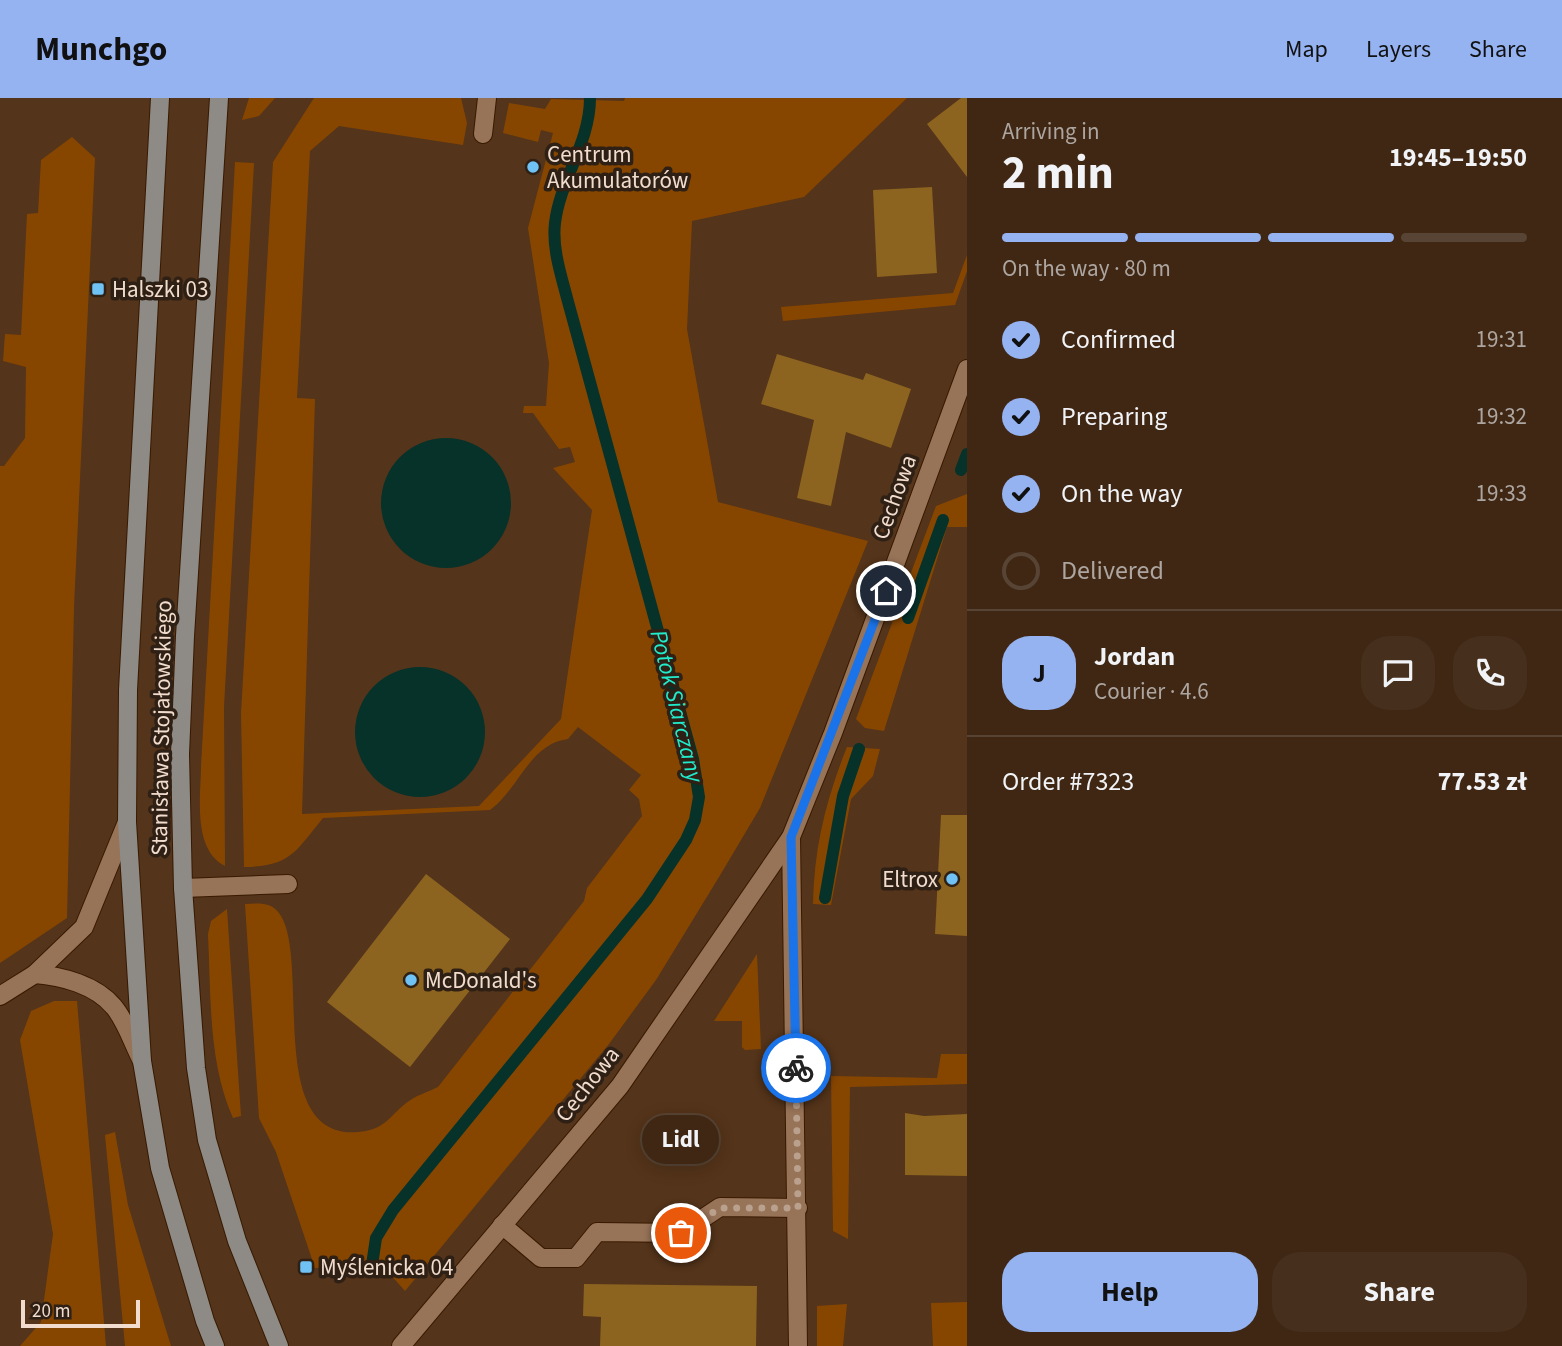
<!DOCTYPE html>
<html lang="en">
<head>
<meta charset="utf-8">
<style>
	body { margin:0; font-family:"Source Sans 3",sans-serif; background:#462f1d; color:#f1f3f6; height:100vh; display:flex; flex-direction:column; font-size:26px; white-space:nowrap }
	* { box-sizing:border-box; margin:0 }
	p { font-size:23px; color:#ada5a0 }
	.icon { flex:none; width:38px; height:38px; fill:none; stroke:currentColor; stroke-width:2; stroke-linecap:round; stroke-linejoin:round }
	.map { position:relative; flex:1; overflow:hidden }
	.side { display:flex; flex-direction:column; background:#3f2714; width:595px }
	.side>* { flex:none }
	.scale { position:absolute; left:21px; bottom:18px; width:119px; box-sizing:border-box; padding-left:7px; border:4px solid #f1dccd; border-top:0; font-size:19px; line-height:24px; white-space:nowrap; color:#f1dccd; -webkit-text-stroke:5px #2e2015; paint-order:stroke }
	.pin { position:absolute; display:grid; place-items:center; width:60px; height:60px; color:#fff; margin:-30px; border:4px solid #fff; border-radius:50%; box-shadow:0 2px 7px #0007 }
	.courier { position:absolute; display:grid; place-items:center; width:70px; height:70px; margin:-35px; border:5px solid #1a73e8; border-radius:50%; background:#fff; color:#222; box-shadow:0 2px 9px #0007 }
	.bubble { position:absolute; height:49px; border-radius:24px; background:#3f2714; box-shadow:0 4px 18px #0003,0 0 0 2px #584434; font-size:23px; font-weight:700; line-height:49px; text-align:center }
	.summary em { font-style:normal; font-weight:700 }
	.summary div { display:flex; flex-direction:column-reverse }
	.summary { display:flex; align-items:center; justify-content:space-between; height:119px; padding:0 35px }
	h1 { font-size:46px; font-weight:700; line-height:52px }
	.bar { display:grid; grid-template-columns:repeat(4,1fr); gap:10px 7px; align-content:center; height:84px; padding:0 35px }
	.bar i { height:9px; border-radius:5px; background:#584434 }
	.bar .current { background:#95b2f1 }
	.bar p { grid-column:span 4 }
	.line { display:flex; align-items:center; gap:18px; padding:0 35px; border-top:2px solid #584434 }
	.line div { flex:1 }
	.round { display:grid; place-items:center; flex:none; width:74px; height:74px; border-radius:28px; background:#462f1d }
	ol { padding:0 35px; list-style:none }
	li { display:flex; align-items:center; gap:21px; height:77px }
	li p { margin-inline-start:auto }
	li .icon { padding:7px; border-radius:50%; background:#95b2f1; color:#111; stroke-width:4 }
	li:last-child { color:#ada5a0 }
	li i { width:38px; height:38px; border:4px solid #584434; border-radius:50% }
	.cta { display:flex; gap:14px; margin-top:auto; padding:14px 35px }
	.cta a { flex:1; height:80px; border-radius:28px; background:#95b2f1; color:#111; font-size:28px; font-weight:700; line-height:80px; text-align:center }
	.cta a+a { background:#462f1d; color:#f1f3f6 }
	header { display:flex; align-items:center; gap:42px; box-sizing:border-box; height:98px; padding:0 35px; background:#95b2f1; color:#111 }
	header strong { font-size:33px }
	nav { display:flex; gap:38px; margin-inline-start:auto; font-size:24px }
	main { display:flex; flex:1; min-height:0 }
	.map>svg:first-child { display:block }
	.green { fill:#874600 }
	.water { fill:#06322a }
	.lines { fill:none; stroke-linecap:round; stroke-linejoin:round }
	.stream { stroke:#06322a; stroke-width:12 }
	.building { fill:#8c641f }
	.lane-casing { stroke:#381a01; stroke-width:20 }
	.street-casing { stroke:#381a01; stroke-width:20 }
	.secondary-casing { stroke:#381a01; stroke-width:20 }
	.lane { stroke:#977358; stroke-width:18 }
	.street { stroke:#977358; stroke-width:18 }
	.secondary { stroke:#8e8b86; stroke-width:18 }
	.done { stroke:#baa18e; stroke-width:7; stroke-dasharray:0 12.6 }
	.route { stroke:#1a73e8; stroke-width:9 }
	.poi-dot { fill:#70c2f4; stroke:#2e2015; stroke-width:2.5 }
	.labels { text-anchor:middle; stroke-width:7; stroke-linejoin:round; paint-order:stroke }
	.poi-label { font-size:23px; fill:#f1dccd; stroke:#2e2015; text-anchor:start }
	.street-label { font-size:23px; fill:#f1dccd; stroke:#2e2015 }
	.water-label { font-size:24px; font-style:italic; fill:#20ebcb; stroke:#2e2015 }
</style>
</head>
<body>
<header>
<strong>Munchgo</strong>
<nav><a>Map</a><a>Layers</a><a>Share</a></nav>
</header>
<main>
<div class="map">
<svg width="967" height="1248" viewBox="0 0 967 1248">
	<rect width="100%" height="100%" fill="#54341a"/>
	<g class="green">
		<polygon points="249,0 275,0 259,18 242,22"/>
		<path d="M314 0H461L467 25 463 47 339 28 310 53 297 300 315 301 302 716 479 708 561 621 592 412 553 370 575 364 570 349 559 351 533 315H523L524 308H546L549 265 528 130 553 35 541 32 538 44 503 35 509 5 545 11 551 1 624 3 625 0H907L804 99 692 123 687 231 718 404 868 443 760 710 719 779 656 882 609 946 405 1193 382 1167 315 1170 276 1054 259 1020 245 806C259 805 271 804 279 815 313 860 260 1052 366 1033 387 1029 393 1014 409 1003 417 997 428 994 438 989L584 803 587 790 642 718 639 701 629 692 641 677 578 629 568 641C529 646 520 690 490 712L323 720C295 754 291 768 244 769L241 615 273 64Z"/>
		<polygon points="72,39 95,60 74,509 67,820 0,865 0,368 4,368 25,340 26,269 3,263 5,236 21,237 27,116 38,115 41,62"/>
		<path d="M235 64 254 65 224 609 225 768C192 751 201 698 201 668Z"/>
		<polygon points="967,157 967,173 955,207 783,223 781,209 953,195"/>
		<polygon points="967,396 967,429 947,429 884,633 865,630 856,621 936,408"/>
		<path d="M847 649 880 651 873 678 851 701 831 807 813 806C814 750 826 701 847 649Z"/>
		<path d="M227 811 241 1018 233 1020C208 964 211 897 208 836L211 823Z"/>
		<polygon points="757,856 761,951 745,952 742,949 742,923 714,923"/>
		<polygon points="54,903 77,903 106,1248 20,1248 41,1224 53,1136 20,942 31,913"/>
		<polygon points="941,956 967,956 967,986 850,989 848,1141 833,1133 831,978 937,980"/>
		<polygon points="115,1034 128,1107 171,1248 125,1248 105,1037"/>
		<polygon points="967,1204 967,1248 933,1248 931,1205"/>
		<polygon points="847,1206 843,1248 817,1248 817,1208"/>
	</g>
	<g class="water">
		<circle cx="446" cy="405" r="65"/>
		<circle cx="420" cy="634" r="65"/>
	</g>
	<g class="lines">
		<g class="stream">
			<polyline points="961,372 967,356"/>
			<polyline points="908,520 943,422"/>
			<polyline points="825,800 843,698 859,651"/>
			<path d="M372 1167 376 1140 393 1112 647 801 686 742 695 722 699 699 693 661 567 200C561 177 552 150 555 125 560 82 590 45 590 0"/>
		</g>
	</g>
	<g class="building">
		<polygon points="961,0 967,0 967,79 927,26"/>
		<polygon points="932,89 937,175 877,179 873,92"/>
		<polygon points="777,256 863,282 866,275 911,291 891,350 846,334 831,408 797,400 814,322 761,306"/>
		<polygon points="941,717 967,717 967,838 935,836"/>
		<polygon points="426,776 510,841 410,969 327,904"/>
		<polygon points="905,1015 924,1018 967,1016 967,1078 905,1077"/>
		<polygon points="584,1186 757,1188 756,1248 600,1248 601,1219 583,1218"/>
	</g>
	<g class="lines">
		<defs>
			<g id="lane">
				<polyline points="483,36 487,0"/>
				<polyline points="183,790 288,786"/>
				<path d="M35 876C62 878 96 887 114 909 126 923 133 946 142 963"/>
				<polyline points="0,898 35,876 84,829 127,724"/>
				<polyline points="502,1127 541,1160 576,1160 597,1134 681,1135 720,1109 798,1110"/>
			</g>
			<g id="street">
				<polyline points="791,739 798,1248"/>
				<polyline points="401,1248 620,988 791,739 833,635 967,271"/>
			</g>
			<g id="secondary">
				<polyline points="160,0 128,592 127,724 142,963 160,1070 205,1223 215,1248"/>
				<polyline points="219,0 185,538 180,656 183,790 196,970 207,1042 237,1143 279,1248"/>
			</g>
		</defs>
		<use href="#lane" class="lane-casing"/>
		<use href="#street" class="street-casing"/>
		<use href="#secondary" class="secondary-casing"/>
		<use href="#lane" class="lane"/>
		<use href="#street" class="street"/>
		<use href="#secondary" class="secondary"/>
	</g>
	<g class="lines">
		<polyline class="done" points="681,1135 720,1110 798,1110 796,970"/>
		<polyline class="route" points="796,970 791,739 886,493"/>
	</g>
	<g class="poi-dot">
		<circle cx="533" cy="69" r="7"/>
		<rect x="91" y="184" width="14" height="14" rx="3.5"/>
		<circle cx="952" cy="781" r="7"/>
		<circle cx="411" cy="882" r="7"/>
		<rect x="299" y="1162" width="14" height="14" rx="3.5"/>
	</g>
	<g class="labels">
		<g class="poi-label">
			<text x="547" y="64">Centrum<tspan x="547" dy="26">Akumulatorów</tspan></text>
			<text x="112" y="199">Halszki 03</text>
			<text x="938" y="789" text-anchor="end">Eltrox</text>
			<text x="425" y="890">McDonald's</text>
			<text x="320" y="1177">Myślenicka 04</text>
		</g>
		<g class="street-label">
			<text transform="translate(894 399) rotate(-70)" y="8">Cechowa</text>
			<text transform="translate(161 630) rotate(-89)" y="8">Stanisława Stojałowskiego</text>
			<text transform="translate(587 986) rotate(-52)" y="8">Cechowa</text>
		</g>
		<g class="water-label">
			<text transform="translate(677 608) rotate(76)" y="8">Potok Siarczany</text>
		</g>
	</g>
</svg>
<div class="scale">20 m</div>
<div class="pin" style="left:681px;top:1135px;background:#ea580c"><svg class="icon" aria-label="bag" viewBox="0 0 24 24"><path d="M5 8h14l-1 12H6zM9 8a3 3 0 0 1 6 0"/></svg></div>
<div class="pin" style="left:886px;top:493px;background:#1f2937"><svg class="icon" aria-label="home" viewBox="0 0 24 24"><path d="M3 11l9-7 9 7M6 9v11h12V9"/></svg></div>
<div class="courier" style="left:796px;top:970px"><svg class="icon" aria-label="bike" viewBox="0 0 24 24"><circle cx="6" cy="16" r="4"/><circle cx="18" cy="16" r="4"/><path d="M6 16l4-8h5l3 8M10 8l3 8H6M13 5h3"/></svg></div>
<div class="bubble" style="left:642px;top:1017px;width:77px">Lidl</div>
</div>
<section class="side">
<div class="summary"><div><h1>2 min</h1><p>Arriving in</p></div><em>19:45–19:50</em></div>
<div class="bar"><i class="current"></i><i class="current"></i><i class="current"></i><i></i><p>On the way · 80 m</p></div>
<ol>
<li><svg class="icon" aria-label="check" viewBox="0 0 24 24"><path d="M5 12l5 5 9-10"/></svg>Confirmed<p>19:31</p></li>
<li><svg class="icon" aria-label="check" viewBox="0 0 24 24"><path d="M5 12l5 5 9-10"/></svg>Preparing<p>19:32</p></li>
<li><svg class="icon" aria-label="check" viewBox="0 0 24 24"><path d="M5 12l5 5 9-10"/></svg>On the way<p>19:33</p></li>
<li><i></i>Delivered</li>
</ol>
<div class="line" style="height:126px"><b class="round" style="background:#95b2f1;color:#111">J</b><div><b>Jordan</b><p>Courier · 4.6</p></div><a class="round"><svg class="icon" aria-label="chat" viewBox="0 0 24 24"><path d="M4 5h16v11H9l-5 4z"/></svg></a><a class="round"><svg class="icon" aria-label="phone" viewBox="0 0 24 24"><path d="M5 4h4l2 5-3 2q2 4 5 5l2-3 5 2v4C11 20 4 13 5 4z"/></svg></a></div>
<div class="line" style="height:91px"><div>Order #7323</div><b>77.53 zł</b></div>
<div class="cta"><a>Help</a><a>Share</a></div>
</section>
</main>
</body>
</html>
